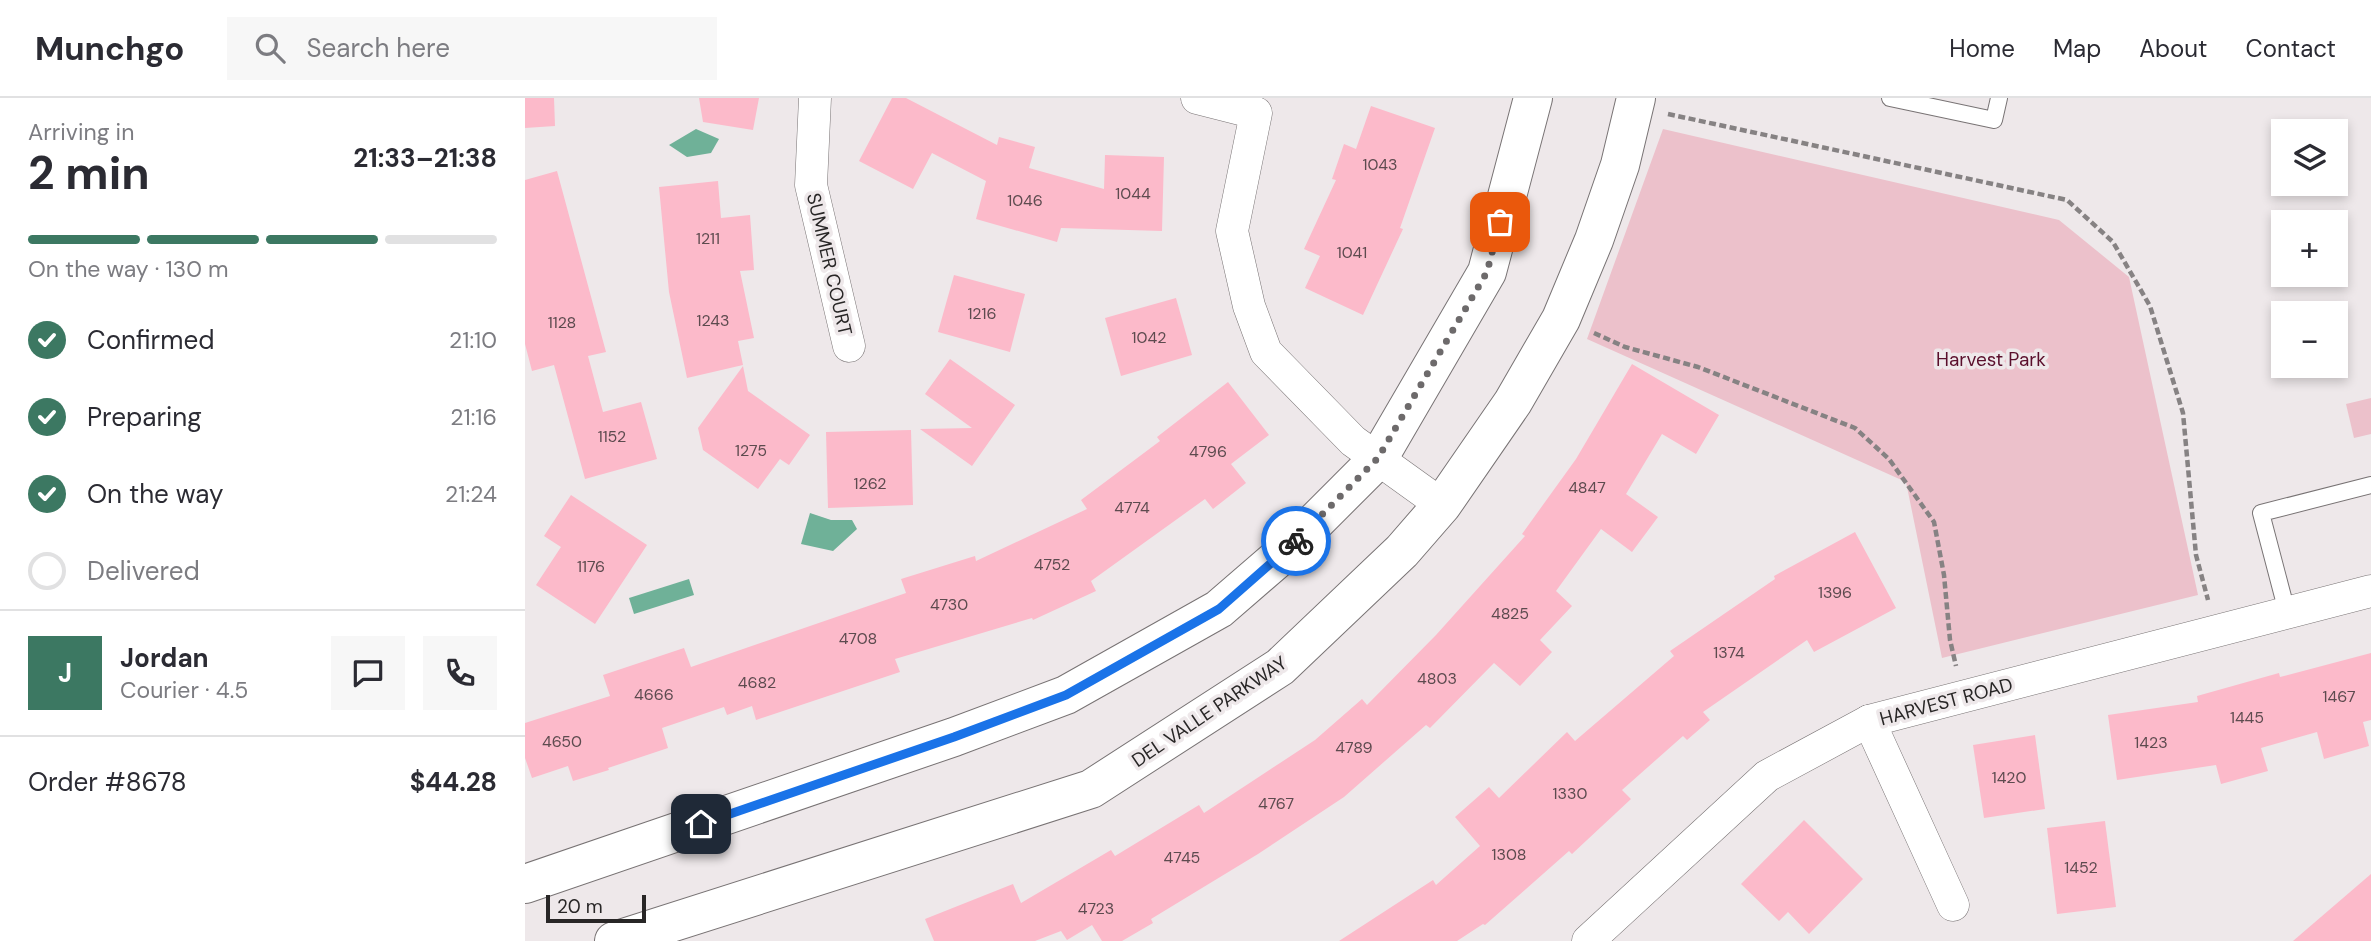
<!DOCTYPE html>
<html lang="en">
<head>
<meta charset="utf-8">
<style>
	body { margin:0; font-family:"DM Sans",sans-serif; background:#f7f7f7; color:#2b2b33; height:100vh; display:flex; flex-direction:column; font-size:26px; white-space:nowrap }
	* { box-sizing:border-box; margin:0 }
	p { font-size:23px; color:#7c7c81 }
	.icon { flex:none; width:38px; height:38px; fill:none; stroke:currentColor; stroke-width:2; stroke-linecap:round; stroke-linejoin:round }
	.map { position:relative; flex:1; overflow:hidden }
	.details { display:flex; flex-direction:column; background:#fff; width:525px }
	.details>* { flex:none }
	.fabs { position:absolute; left:1746px; top:21px; display:grid; gap:14px }
	.fabs a { display:grid; place-items:center; width:77px; height:77px; border-radius:0px; background:#fff; box-shadow:0 4px 10px #0003; font-size:35px }
	.scale { position:absolute; left:21px; bottom:18px; width:100px; box-sizing:border-box; padding-left:7px; border:4px solid #282626; border-top:0; font-size:19px; line-height:24px; white-space:nowrap; color:#282626; -webkit-text-stroke:5px #eee8ea; paint-order:stroke }
	.pin { position:absolute; display:grid; place-items:center; width:60px; height:60px; color:#fff; margin:-30px; border-radius:14px; box-shadow:0 4px 10px #0006 }
	.courier { position:absolute; display:grid; place-items:center; width:70px; height:70px; margin:-35px; border:5px solid #1a73e8; border-radius:50%; background:#fff; color:#222; box-shadow:0 2px 9px #0007 }
	.head em { font-style:normal; font-weight:700 }
	.head div { display:flex; flex-direction:column-reverse }
	.head { display:flex; align-items:center; justify-content:space-between; height:119px; padding:0 28px }
	h1 { font-size:46px; font-weight:700; line-height:52px }
	.bar { display:grid; grid-template-columns:repeat(4,1fr); gap:10px 7px; align-content:center; height:84px; padding:0 28px }
	.bar i { height:9px; border-radius:5px; background:#e1e1e2 }
	.bar .active { background:#3c7862 }
	.bar p { grid-column:span 4 }
	.line { display:flex; align-items:center; gap:18px; padding:0 28px; border-top:2px solid #e1e1e2 }
	.line div { flex:1 }
	.round { display:grid; place-items:center; flex:none; width:74px; height:74px; border-radius:0px; background:#f7f7f7 }
	ol { padding:0 28px; list-style:none }
	li { display:flex; align-items:center; gap:21px; height:77px }
	li p { margin-inline-start:auto }
	li .icon { padding:7px; border-radius:50%; background:#3c7862; color:#fff; stroke-width:4 }
	li:last-child { color:#7c7c81 }
	li i { width:38px; height:38px; border:4px solid #e1e1e2; border-radius:50% }
	header { display:flex; align-items:center; gap:42px; box-sizing:border-box; height:98px; padding:0 35px; background:#fff; border-bottom:2px solid #e1e1e2 }
	header strong { font-size:33px }
	nav { display:flex; gap:38px; margin-inline-start:auto; font-size:24px }
	.search { width:490px; height:63px; background:#f7f7f7; display:flex; align-items:center; gap:18px; box-sizing:border-box; padding:0 24px; border-radius:0px; color:#7c7c81; font-size:26px }
	main { display:flex; flex:1; min-height:0 }
	.map>svg:first-child { display:block }
	.green { fill:#ecc1cb }
	.water { fill:#6fb198 }
	.building { fill:#fcbaca }
	.lines { fill:none; stroke-linecap:round; stroke-linejoin:round }
	.service-casing { stroke:#787374; stroke-width:18 }
	.minor-casing { stroke:#787374; stroke-width:33 }
	.secondary-casing { stroke:#787374; stroke-width:40 }
	.path { stroke:#868283; stroke-width:4.5; stroke-dasharray:7 3.5; stroke-linecap:butt }
	.service { stroke:#fff; stroke-width:16 }
	.minor { stroke:#fff; stroke-width:32 }
	.secondary { stroke:#fff; stroke-width:38 }
	.done { stroke:#6d6a6b; stroke-width:7; stroke-dasharray:0 12.6 }
	.route { stroke:#1a73e8; stroke-width:9 }
	.labels { text-anchor:middle; stroke-width:7; stroke-linejoin:round; paint-order:stroke }
	.number-label { font-size:16px; fill:#5d4b4f }
	.street-label { font-size:19px; fill:#282626; stroke:#eee8ea }
	.park-label { font-size:19px; fill:#5a0f2c; stroke:#eee8ea }
</style>
</head>
<body>
<header>
<strong>Munchgo</strong>
<div class="search"><svg class="icon" aria-label="search" viewBox="0 0 24 24"><circle cx="10" cy="10" r="6"/><path d="M15 15l6 6"/></svg>Search here</div>
<nav><a>Home</a><a>Map</a><a>About</a><a>Contact</a></nav>
</header>
<main>
<section class="details">
<div class="head"><div><h1>2 min</h1><p>Arriving in</p></div><em>21:33–21:38</em></div>
<div class="bar"><i class="active"></i><i class="active"></i><i class="active"></i><i></i><p>On the way · 130 m</p></div>
<ol>
<li><svg class="icon" aria-label="check" viewBox="0 0 24 24"><path d="M5 12l5 5 9-10"/></svg>Confirmed<p>21:10</p></li>
<li><svg class="icon" aria-label="check" viewBox="0 0 24 24"><path d="M5 12l5 5 9-10"/></svg>Preparing<p>21:16</p></li>
<li><svg class="icon" aria-label="check" viewBox="0 0 24 24"><path d="M5 12l5 5 9-10"/></svg>On the way<p>21:24</p></li>
<li><i></i>Delivered</li>
</ol>
<div class="line" style="height:126px"><b class="round" style="background:#3c7862;color:#fff">J</b><div><b>Jordan</b><p>Courier · 4.5</p></div><a class="round"><svg class="icon" aria-label="chat" viewBox="0 0 24 24"><path d="M4 5h16v11H9l-5 4z"/></svg></a><a class="round"><svg class="icon" aria-label="phone" viewBox="0 0 24 24"><path d="M5 4h4l2 5-3 2q2 4 5 5l2-3 5 2v4C11 20 4 13 5 4z"/></svg></a></div>
<div class="line" style="height:91px"><div>Order #8678</div><b>$44.28</b></div>
</section>
<div class="map">
<svg width="1846" height="843" viewBox="0 0 1846 843">
	<rect width="100%" height="100%" fill="#eee8ea"/>
	<g class="green">
		<polygon points="1138,31 1534,122 1604,179 1673,497 1417,560 1381,384 1062,241"/>
		<polygon points="1846,300 1846,336 1829,340 1821,306"/>
	</g>
	<g class="water">
		<polygon points="171,31 194,41 186,55 162,59 144,47"/>
		<polygon points="285,415 306,422 327,422 332,431 308,453 276,446"/>
		<polygon points="164,481 169,497 109,516 104,500"/>
	</g>
	<g class="building">
		<polygon points="0,0 29,0 30,28 0,30"/>
		<polygon points="174,0 234,0 228,32 178,24"/>
		<polygon points="367,0 381,0 472,47 474,39 510,49 504,70 579,91 580,57 639,59 637,133 536,130 532,144 451,121 461,83 407,55 388,91 334,63"/>
		<polygon points="846,8 910,30 875,130 878,131 838,217 780,190 795,158 779,151 811,82 807,81 819,46 831,51"/>
		<polygon points="32,73 81,254 63,258 78,314 116,304 132,361 60,381 29,267 7,273 0,246 0,82"/>
		<polygon points="193,83 196,120 225,117 229,172 215,173 229,240 213,243 218,267 162,280 144,194 134,89"/>
		<polygon points="429,177 500,196 485,254 413,234"/>
		<polygon points="651,200 667,257 596,278 580,220"/>
		<polygon points="425,261 490,307 447,368 395,331 447,330 400,296"/>
		<polygon points="1107,266 1194,317 1171,356 1137,336 1101,396 1133,419 1107,454 1076,431 1031,493 1047,508 1015,542 1027,554 995,588 969,565 905,630 901,627 819,699 733,756 626,821 628,825 597,843 577,843 567,827 542,842 536,833 510,843 409,843 400,821 488,786 496,805 586,752 590,758 674,707 679,715 790,642 837,601 842,607 911,537 1000,438 997,436 1051,361"/>
		<polygon points="218,268 223,293 285,337 264,367 255,361 233,391 178,352 173,330"/>
		<polygon points="703,284 744,337 706,366 721,385 688,411 680,401 566,483 571,493 508,522 507,520 370,561 375,574 231,622 227,608 202,617 199,609 137,630 143,650 83,670 84,672 48,683 43,668 7,680 0,660 0,625 85,598 78,577 159,550 166,569 381,495 376,481 450,458 451,463 562,411 556,402 635,343 632,339"/>
		<polygon points="386,332 388,407 303,410 301,334"/>
		<polygon points="46,397 122,447 70,526 11,487 36,449 19,438"/>
		<polygon points="1330,434 1371,510 1289,554 1282,542 1178,614 1185,622 1162,642 1158,638 1097,692 1106,701 1047,756 1044,753 960,827 958,826 932,843 814,843 908,782 911,787 955,748 930,719 964,689 974,700 1042,634 1050,643 1149,558 1145,553 1250,481 1249,478"/>
		<polygon points="1846,555 1846,622 1838,624 1844,648 1799,661 1792,634 1736,650 1743,673 1696,686 1691,667 1592,682 1583,617 1673,604 1672,598 1754,575 1755,579"/>
		<polygon points="1510,637 1520,711 1459,720 1448,647"/>
		<polygon points="1279,722 1338,781 1284,836 1263,814 1254,823 1216,786"/>
		<polygon points="1580,723 1591,809 1532,816 1522,730"/>
		<polygon points="1846,776 1846,843 1768,843"/>
	</g>
	<g class="lines">
		<defs>
			<g id="service">
				<polyline points="1365,0 1469,22 1474,0"/>
				<polyline points="1762,514 1736,415 1846,387"/>
			</g>
			<g id="minor">
				<polyline points="290,0 286,87 324,248"/>
				<polyline points="672,0 731,15 707,133 724,208 741,254 828,343 917,407"/>
				<polyline points="1344,623 1428,807"/>
				<polyline points="1063,843 1242,678 1344,623 1846,493"/>
			</g>
			<g id="secondary">
				<polyline points="0,786 429,639 541,597 694,511 760,454 853,361 962,174 1008,0"/>
				<polyline points="89,843 566,691 755,569 877,453 917,407 988,304 1036,221 1069,142 1095,67 1111,0"/>
			</g>
		</defs>
		<use href="#service" class="service-casing"/>
		<use href="#minor" class="minor-casing"/>
		<use href="#secondary" class="secondary-casing"/>
		<g class="path">
			<polyline points="1143,16 1542,102 1588,144 1625,208 1658,315 1671,457 1683,502"/>
			<polyline points="1069,235 1100,249 1173,269 1330,330 1364,361 1409,424 1419,477 1425,542 1431,568"/>
		</g>
		<use href="#service" class="service"/>
		<use href="#minor" class="minor"/>
		<use href="#secondary" class="secondary"/>
	</g>
	<g class="lines">
		<polyline class="done" points="771,443 853,360 962,174 975,124"/>
		<polyline class="route" points="176,726 429,639 541,597 694,511 771,443"/>
	</g>
	<g class="labels">
		<g class="number-label">
			<text x="855" y="72">1043</text>
			<text x="608" y="101">1044</text>
			<text x="500" y="108">1046</text>
			<text x="183" y="146">1211</text>
			<text x="827" y="160">1041</text>
			<text x="457" y="221">1216</text>
			<text x="188" y="228">1243</text>
			<text x="37" y="230">1128</text>
			<text x="624" y="245">1042</text>
			<text x="87" y="344">1152</text>
			<text x="226" y="358">1275</text>
			<text x="683" y="359">4796</text>
			<text x="345" y="391">1262</text>
			<text x="1062" y="395">4847</text>
			<text x="607" y="415">4774</text>
			<text x="527" y="472">4752</text>
			<text x="66" y="474">1176</text>
			<text x="1310" y="500">1396</text>
			<text x="424" y="512">4730</text>
			<text x="985" y="521">4825</text>
			<text x="333" y="546">4708</text>
			<text x="1204" y="560">1374</text>
			<text x="912" y="586">4803</text>
			<text x="232" y="590">4682</text>
			<text x="129" y="602">4666</text>
			<text x="1814" y="604">1467</text>
			<text x="1722" y="625">1445</text>
			<text x="37" y="649">4650</text>
			<text x="1626" y="650">1423</text>
			<text x="829" y="655">4789</text>
			<text x="1484" y="685">1420</text>
			<text x="1045" y="701">1330</text>
			<text x="751" y="711">4767</text>
			<text x="984" y="762">1308</text>
			<text x="657" y="765">4745</text>
			<text x="1556" y="775">1452</text>
			<text x="571" y="816">4723</text>
		</g>
		<g class="street-label">
			<text transform="translate(305 166) rotate(77)" y="7">SUMMER COURT</text>
			<text transform="translate(1421 603) rotate(-15)" y="7">HARVEST ROAD</text>
			<text transform="translate(684 613) rotate(-34)" y="7">DEL VALLE PARKWAY</text>
		</g>
		<g class="park-label">
			<text x="1466" y="268">Harvest Park</text>
		</g>
	</g>
</svg>
<div class="fabs">
<a><svg class="icon" aria-label="layers" viewBox="0 0 24 24"><path d="M12 4l9 5-9 5-9-5zM3 14l9 5 9-5"/></svg></a>
<a>+</a>
<a>−</a>
</div>
<div class="scale">20 m</div>
<div class="pin" style="left:975px;top:124px;background:#ea580c"><svg class="icon" aria-label="bag" viewBox="0 0 24 24"><path d="M5 8h14l-1 12H6zM9 8a3 3 0 0 1 6 0"/></svg></div>
<div class="pin" style="left:176px;top:726px;background:#1f2937"><svg class="icon" aria-label="home" viewBox="0 0 24 24"><path d="M3 11l9-7 9 7M6 9v11h12V9"/></svg></div>
<div class="courier" style="left:771px;top:443px"><svg class="icon" aria-label="bike" viewBox="0 0 24 24"><circle cx="6" cy="16" r="4"/><circle cx="18" cy="16" r="4"/><path d="M6 16l4-8h5l3 8M10 8l3 8H6M13 5h3"/></svg></div>
</div>
</main>
</body>
</html>
